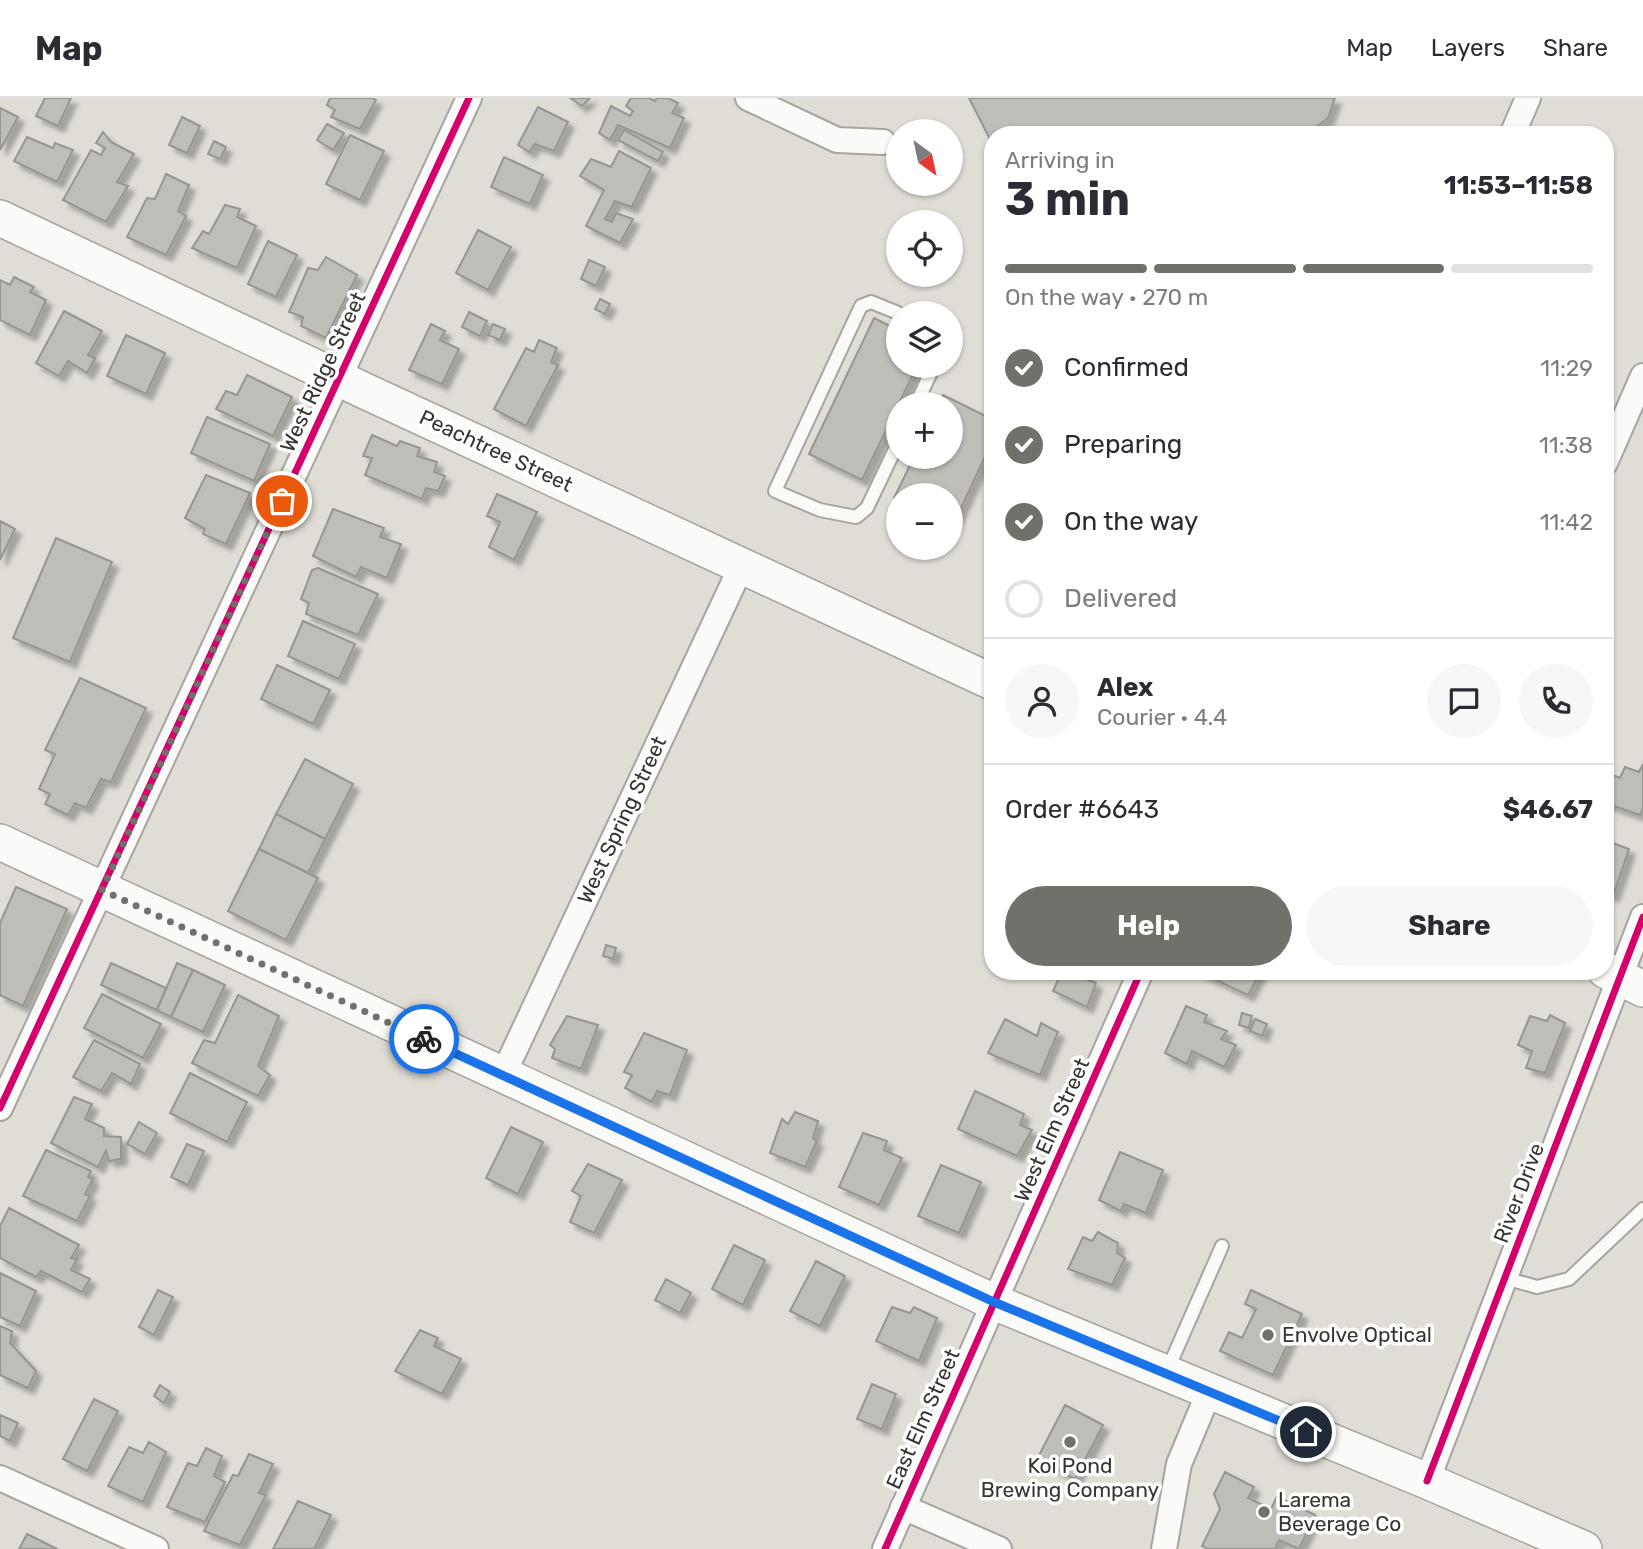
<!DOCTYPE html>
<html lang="en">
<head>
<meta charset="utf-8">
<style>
	body { margin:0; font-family:Rubik,sans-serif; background:#f7f7f7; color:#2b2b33; height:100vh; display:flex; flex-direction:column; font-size:26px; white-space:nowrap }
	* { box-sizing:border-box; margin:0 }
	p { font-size:23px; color:#7c7c81 }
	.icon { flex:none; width:38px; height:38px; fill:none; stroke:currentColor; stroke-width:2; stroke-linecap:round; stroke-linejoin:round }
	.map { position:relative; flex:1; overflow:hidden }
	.sheet { position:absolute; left:984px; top:28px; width:630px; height:854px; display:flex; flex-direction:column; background:#fff; border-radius:28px; box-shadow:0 2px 5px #0004 }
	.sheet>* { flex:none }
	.needle { width:46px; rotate:147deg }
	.fabs { position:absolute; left:886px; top:21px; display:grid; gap:14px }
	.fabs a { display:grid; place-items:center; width:77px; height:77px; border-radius:50%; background:#fff; box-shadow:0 2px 5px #0004; font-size:35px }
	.pin { position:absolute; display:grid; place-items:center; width:60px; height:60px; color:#fff; margin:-30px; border:4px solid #fff; border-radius:50%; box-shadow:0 2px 7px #0007 }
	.courier { position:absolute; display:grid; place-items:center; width:70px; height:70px; margin:-35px; border:5px solid #1a73e8; border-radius:50%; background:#fff; color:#222; box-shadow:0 2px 9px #0007 }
	.head em { font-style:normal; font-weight:700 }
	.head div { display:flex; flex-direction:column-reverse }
	.head { display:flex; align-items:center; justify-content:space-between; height:119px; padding:0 21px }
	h1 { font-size:46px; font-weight:700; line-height:52px }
	.bar { display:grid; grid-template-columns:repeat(4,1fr); gap:10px 7px; align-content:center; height:84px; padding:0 21px }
	.bar i { height:9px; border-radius:5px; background:#e1e1e2 }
	.bar .selected { background:#72706a }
	.bar p { grid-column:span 4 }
	.line { display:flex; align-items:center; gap:18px; padding:0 21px; border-top:2px solid #e1e1e2 }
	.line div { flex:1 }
	.round { display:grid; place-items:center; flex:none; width:74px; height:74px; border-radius:37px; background:#f7f7f7 }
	ol { padding:0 21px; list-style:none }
	li { display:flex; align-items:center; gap:21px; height:77px }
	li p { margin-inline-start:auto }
	li .icon { padding:7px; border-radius:50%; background:#72706a; color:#fff; stroke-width:4 }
	li:last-child { color:#7c7c81 }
	li i { width:38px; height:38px; border:4px solid #e1e1e2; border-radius:50% }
	.button { display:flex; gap:14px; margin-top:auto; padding:14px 21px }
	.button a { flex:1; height:80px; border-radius:42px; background:#72706a; color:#fff; font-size:28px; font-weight:700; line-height:80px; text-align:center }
	.button a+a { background:#f7f7f7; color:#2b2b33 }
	header { display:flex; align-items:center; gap:42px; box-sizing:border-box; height:98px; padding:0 35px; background:#fff; border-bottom:2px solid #e1e1e2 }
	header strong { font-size:33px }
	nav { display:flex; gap:38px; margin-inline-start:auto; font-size:24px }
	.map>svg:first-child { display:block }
	.building { fill:#bfbdb8; stroke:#979590; stroke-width:2; filter:url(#shadow) }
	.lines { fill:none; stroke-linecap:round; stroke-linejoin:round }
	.service-casing { stroke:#a6a49f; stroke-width:16 }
	.minor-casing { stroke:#a6a49f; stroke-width:28 }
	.secondary-casing { stroke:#a6a49f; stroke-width:38 }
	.service { stroke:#fafaf9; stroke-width:12 }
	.minor { stroke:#fafaf9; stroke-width:24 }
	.secondary { stroke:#fafaf9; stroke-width:35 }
	.cycleway-casing { stroke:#fff; stroke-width:11 }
	.cycleway { stroke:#d6006c; stroke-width:7 }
	.done { stroke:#72706a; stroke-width:7; stroke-dasharray:0 12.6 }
	.route { stroke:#1a73e8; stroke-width:9 }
	.poi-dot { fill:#72706a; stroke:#fff; stroke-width:2.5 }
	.labels { text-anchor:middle; stroke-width:7; stroke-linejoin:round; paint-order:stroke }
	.street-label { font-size:21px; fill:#363530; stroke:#fff }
	.poi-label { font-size:21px; fill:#363530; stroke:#fff; text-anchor:start }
</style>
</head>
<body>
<header>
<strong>Map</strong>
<nav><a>Map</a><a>Layers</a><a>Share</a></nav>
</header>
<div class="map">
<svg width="1643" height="1451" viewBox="0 0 1643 1451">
	<defs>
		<filter id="shadow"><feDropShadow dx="6" dy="6" stdDeviation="2" flood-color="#0004"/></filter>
	</defs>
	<rect width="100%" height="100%" fill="#e0ddd6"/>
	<g class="building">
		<polygon points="45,0 71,0 58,28 36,18"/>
		<polygon points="330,0 372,0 376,2 360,31 331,19 335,12 327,7"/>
		<polygon points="570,0 590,0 582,8"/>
		<polygon points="631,0 649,0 655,3 657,0 668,0 678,5 672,15 684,20 670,50 618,27 610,42 599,35 611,8 630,18 633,13 626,8"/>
		<polygon points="969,0 1335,0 1328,20 1305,37 992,37 992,45"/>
		<polygon points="538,9 568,24 554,53 535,46 529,54 518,47"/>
		<polygon points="0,10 18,19 0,52"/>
		<polygon points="182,19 200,28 187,55 169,47"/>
		<polygon points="327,26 344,35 333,52 317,42"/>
		<polygon points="624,32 663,54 658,63 618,42"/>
		<polygon points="103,34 111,44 134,56 117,84 128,88 106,124 63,102 91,52 101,57 105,50 96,45"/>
		<polygon points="350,37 384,53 360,102 326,86"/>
		<polygon points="27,39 53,50 55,45 73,52 57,84 14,63"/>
		<polygon points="214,43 226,49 220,61 208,56"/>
		<polygon points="619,53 651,70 632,109 615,103 605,121 612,124 616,115 633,121 620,145 586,128 604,92 580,78 591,61 611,69"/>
		<polygon points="504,59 543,77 530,106 491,89"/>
		<polygon points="166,76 189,87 178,113 186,118 166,157 127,139 147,100 155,101"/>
		<polygon points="225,107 240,111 237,119 256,128 237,170 192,150 203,133 209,136"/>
		<polygon points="478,132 511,149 488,192 456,175"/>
		<polygon points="268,143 297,157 276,199 248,186"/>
		<polygon points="326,159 357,177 326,240 301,228 303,219 289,214 308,170 318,172"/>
		<polygon points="589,162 605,169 596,188 581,181"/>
		<polygon points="14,179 34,189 30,194 46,202 30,237 0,222 0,182 10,187"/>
		<polygon points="600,201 610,206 605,216 595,211"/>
		<polygon points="64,213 102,233 88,257 95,260 87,275 68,263 59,278 36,265"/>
		<polygon points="469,214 487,223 480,238 462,229"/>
		<polygon points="874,220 898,232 898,268 917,268 862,382 809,356"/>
		<polygon points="431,226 445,233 440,242 459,251 442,286 409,272"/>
		<polygon points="493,226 505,231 500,242 488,237"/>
		<polygon points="126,237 165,255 146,296 107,278"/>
		<polygon points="539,242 557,250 551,264 558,267 526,328 494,311 526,250 534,254"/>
		<polygon points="247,277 292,299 273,338 216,311 226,293 237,297"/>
		<polygon points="943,297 992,321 992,344 953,427 950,426 950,397 898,397 898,401 894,400 914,359 950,359 950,306 939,306"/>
		<polygon points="207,319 270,346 254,383 191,355"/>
		<polygon points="372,337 397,348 400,343 420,350 417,358 437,364 434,374 445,378 438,393 426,390 422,401 365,377 372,360 363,358"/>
		<polygon points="206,377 250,395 226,446 203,436 205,431 185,420"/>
		<polygon points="497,396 537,414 514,462 489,449 500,424 487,418"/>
		<polygon points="333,411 384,430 380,439 401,446 387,480 361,469 356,479 313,458"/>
		<polygon points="0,423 15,431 0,462"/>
		<polygon points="56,440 112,464 70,564 13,540"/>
		<polygon points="318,470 378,496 358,537 306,516 309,505 301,501 312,472"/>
		<polygon points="303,523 355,546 339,581 288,558"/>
		<polygon points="277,567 330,592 313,626 261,601"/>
		<polygon points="80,580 146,610 111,684 101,681 86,710 75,705 68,717 45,706 50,696 39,691 55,656 45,652"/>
		<polygon points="305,661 353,686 325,741 276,716"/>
		<polygon points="1643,666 1643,710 1640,717 1605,705 1613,677 1620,680 1625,669 1639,674"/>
		<polygon points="276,716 325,741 308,775 259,751"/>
		<polygon points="1605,742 1629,751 1613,798 1605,795"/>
		<polygon points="259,751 318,780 286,842 228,813"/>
		<polygon points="16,789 67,811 23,908 0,897 0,825"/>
		<polygon points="606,847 616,850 613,861 603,858"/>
		<polygon points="111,865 166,890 157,912 101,887"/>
		<polygon points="177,865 193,872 171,919 157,912"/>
		<polygon points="193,872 225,887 203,934 171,919"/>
		<polygon points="1062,873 1089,873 1085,881 1096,885 1087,909 1053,893"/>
		<polygon points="1197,873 1261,873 1248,897"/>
		<polygon points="102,896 161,926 143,960 84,930"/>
		<polygon points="238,897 279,918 258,968 270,977 258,998 192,965 204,942 215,945"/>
		<polygon points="1186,908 1207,917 1204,924 1227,933 1221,941 1236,947 1224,969 1192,953 1187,966 1165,955"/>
		<polygon points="1242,915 1252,918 1249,930 1239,927"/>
		<polygon points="1550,917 1565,925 1545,975 1526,970 1532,953 1518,947 1530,918 1547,923"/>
		<polygon points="567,918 598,927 581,971 552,960 555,951 550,947"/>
		<polygon points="1005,921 1037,938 1041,925 1058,934 1040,977 988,955"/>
		<polygon points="1255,921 1267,926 1262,938 1250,933"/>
		<polygon points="644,935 687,952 670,997 657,993 652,1004 625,990 632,977 624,974"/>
		<polygon points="94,942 140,966 131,986 112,975 101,993 73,979"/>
		<polygon points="190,975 247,1004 227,1044 170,1015"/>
		<polygon points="975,993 1024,1016 1020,1027 1032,1032 1017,1058 958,1031"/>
		<polygon points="74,999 92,1006 85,1021 104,1030 104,1038 121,1039 121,1061 109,1063 106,1053 98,1069 51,1045"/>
		<polygon points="795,1014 818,1023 813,1040 817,1043 805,1069 770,1055 782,1021 788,1026"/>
		<polygon points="139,1024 157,1035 145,1056 127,1046"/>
		<polygon points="511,1029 543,1044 518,1096 486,1080"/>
		<polygon points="863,1035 887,1043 884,1052 902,1060 879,1107 839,1089"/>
		<polygon points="187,1046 204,1053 188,1087 171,1079"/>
		<polygon points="46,1052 91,1073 88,1079 93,1081 85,1096 90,1098 77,1123 23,1098"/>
		<polygon points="1120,1054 1163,1072 1146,1115 1124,1106 1121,1113 1099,1102"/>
		<polygon points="588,1066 622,1082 594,1135 570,1124 581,1098 572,1093"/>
		<polygon points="941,1067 981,1084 959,1135 918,1118"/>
		<polygon points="9,1110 79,1147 71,1160 77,1161 71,1172 90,1181 82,1194 41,1173 36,1179 0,1160 0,1128"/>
		<polygon points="1098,1134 1118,1145 1117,1155 1125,1160 1112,1187 1068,1171 1083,1139 1092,1143"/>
		<polygon points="734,1147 765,1162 743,1207 712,1191"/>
		<polygon points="816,1163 845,1178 820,1228 790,1213"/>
		<polygon points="0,1175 36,1193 20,1228 0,1219"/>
		<polygon points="666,1181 691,1195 680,1215 655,1202"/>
		<polygon points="158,1192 173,1199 154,1237 139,1229"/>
		<polygon points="1251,1192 1302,1216 1273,1277 1220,1253 1229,1234 1242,1240 1256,1211 1245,1206"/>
		<polygon points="892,1209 910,1215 914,1209 937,1220 919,1263 876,1243"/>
		<polygon points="0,1228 12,1233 10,1245 36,1273 28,1290 0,1277"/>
		<polygon points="420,1232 438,1240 434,1248 461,1261 442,1296 395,1273"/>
		<polygon points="872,1286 896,1296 882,1331 857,1321"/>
		<polygon points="160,1287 170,1294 164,1305 154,1298"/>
		<polygon points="94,1301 118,1313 87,1373 63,1361"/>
		<polygon points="1065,1307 1103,1327 1075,1381 1037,1361"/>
		<polygon points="0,1317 18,1325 10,1343 0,1338"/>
		<polygon points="149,1344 166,1354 143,1404 108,1388 129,1349 143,1355"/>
		<polygon points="206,1350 222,1358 214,1378 225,1384 205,1424 167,1409 188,1365 197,1368"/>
		<polygon points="249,1356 273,1366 259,1395 266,1397 240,1447 204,1433 233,1377 238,1378"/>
		<polygon points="1225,1374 1254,1389 1248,1400 1271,1411 1277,1398 1315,1417 1299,1451 1279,1442 1275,1451 1208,1451 1202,1448 1220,1411 1214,1396"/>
		<polygon points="298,1403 331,1417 314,1451 273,1451"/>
		<polygon points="27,1436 57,1451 19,1451"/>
	</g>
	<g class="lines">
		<defs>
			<g id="service">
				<polyline points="898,215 871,204 861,208 775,393 820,412 856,419 867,410 898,345"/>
				<polyline points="916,306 934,268"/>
				<polyline points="1505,1180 1537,1189 1569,1181 1643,1111"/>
				<polyline points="1167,1273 1222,1148"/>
			</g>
			<g id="minor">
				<polyline points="748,0 837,42 883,44"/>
				<polyline points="1512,37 1528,0"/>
				<polyline points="1605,365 1643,278"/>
				<polyline points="503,977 742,467"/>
				<polyline points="0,1010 469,0"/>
				<polyline points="0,1380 156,1451"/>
				<polyline points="1427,1383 1643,819"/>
				<polyline points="903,1409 999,1451"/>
				<polyline points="885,1451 1141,873"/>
				<polyline points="1164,1451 1179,1366 1209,1294"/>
			</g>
			<g id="secondary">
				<polyline points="0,120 365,293 992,584"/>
				<polyline points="0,744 994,1204 1427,1383 1584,1451"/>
				<polyline points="1605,872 1643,891"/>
			</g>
		</defs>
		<use href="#service" class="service-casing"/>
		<use href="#minor" class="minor-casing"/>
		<use href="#secondary" class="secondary-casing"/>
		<use href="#service" class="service"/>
		<use href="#minor" class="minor"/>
		<use href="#secondary" class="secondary"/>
		<defs>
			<g id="cycleway">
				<polyline points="0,1010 469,0"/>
				<polyline points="1427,1383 1643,819"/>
				<polyline points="885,1451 1141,873"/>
			</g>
		</defs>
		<use href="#cycleway" class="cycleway-casing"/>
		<use href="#cycleway" class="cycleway"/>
	</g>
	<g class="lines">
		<polyline class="done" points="282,403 102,792 424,941"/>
		<polyline class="route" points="424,941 994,1204 1306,1334"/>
	</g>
	<g class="poi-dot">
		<circle cx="1268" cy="1237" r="7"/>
		<circle cx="1070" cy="1344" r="7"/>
		<circle cx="1264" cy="1414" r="7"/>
	</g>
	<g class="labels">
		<g class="street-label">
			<text transform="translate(323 274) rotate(-65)" y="7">West Ridge Street</text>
			<text transform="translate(496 353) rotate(25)" y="7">Peachtree Street</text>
			<text transform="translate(622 722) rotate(-65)" y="7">West Spring Street</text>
			<text transform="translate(1052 1032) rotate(-66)" y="7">West Elm Street</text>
			<text transform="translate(1519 1095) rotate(-69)" y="7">River Drive</text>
			<text transform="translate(923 1321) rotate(-66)" y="7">East Elm Street</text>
		</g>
		<g class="poi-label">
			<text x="1282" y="1244">Envolve Optical</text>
			<text x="1070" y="1375" text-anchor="middle">Koi Pond<tspan x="1070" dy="24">Brewing Company</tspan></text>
			<text x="1278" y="1409">Larema<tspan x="1278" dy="24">Beverage Co</tspan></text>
		</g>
	</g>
</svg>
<div class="fabs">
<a><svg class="needle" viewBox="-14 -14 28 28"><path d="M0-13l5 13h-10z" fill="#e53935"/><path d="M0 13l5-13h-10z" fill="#7c7c81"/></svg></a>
<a><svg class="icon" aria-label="locate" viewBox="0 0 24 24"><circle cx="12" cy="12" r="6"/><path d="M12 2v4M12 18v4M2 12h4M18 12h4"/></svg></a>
<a><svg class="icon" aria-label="layers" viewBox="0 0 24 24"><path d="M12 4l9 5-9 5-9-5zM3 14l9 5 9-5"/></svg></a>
<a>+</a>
<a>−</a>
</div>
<div class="pin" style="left:282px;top:403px;background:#ea580c"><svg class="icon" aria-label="bag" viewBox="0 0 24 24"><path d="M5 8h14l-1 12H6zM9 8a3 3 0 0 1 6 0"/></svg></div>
<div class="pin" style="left:1306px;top:1334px;background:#1f2937"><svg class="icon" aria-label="home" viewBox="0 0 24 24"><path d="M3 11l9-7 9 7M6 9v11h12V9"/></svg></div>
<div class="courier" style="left:424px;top:941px"><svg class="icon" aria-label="bike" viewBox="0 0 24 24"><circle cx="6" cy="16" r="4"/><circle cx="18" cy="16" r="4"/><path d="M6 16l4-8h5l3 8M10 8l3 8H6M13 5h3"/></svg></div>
<section class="sheet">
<div class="head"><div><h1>3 min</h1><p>Arriving in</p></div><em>11:53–11:58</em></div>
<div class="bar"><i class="selected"></i><i class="selected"></i><i class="selected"></i><i></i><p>On the way · 270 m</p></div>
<ol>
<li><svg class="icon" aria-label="check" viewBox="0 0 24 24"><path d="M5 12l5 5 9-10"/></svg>Confirmed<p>11:29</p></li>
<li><svg class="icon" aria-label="check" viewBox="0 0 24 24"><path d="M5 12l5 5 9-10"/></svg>Preparing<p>11:38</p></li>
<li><svg class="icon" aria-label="check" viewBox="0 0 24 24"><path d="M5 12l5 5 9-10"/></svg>On the way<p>11:42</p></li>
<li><i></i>Delivered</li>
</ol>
<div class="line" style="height:126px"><a class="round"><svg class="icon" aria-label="person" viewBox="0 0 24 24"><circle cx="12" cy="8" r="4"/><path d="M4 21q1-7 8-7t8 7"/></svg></a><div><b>Alex</b><p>Courier · 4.4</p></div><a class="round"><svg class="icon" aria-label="chat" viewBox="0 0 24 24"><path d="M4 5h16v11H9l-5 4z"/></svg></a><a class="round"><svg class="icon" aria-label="phone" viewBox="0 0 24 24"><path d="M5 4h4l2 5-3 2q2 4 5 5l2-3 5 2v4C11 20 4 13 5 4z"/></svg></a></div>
<div class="line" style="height:91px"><div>Order #6643</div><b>$46.67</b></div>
<div class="button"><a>Help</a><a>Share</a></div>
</section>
</div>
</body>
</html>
